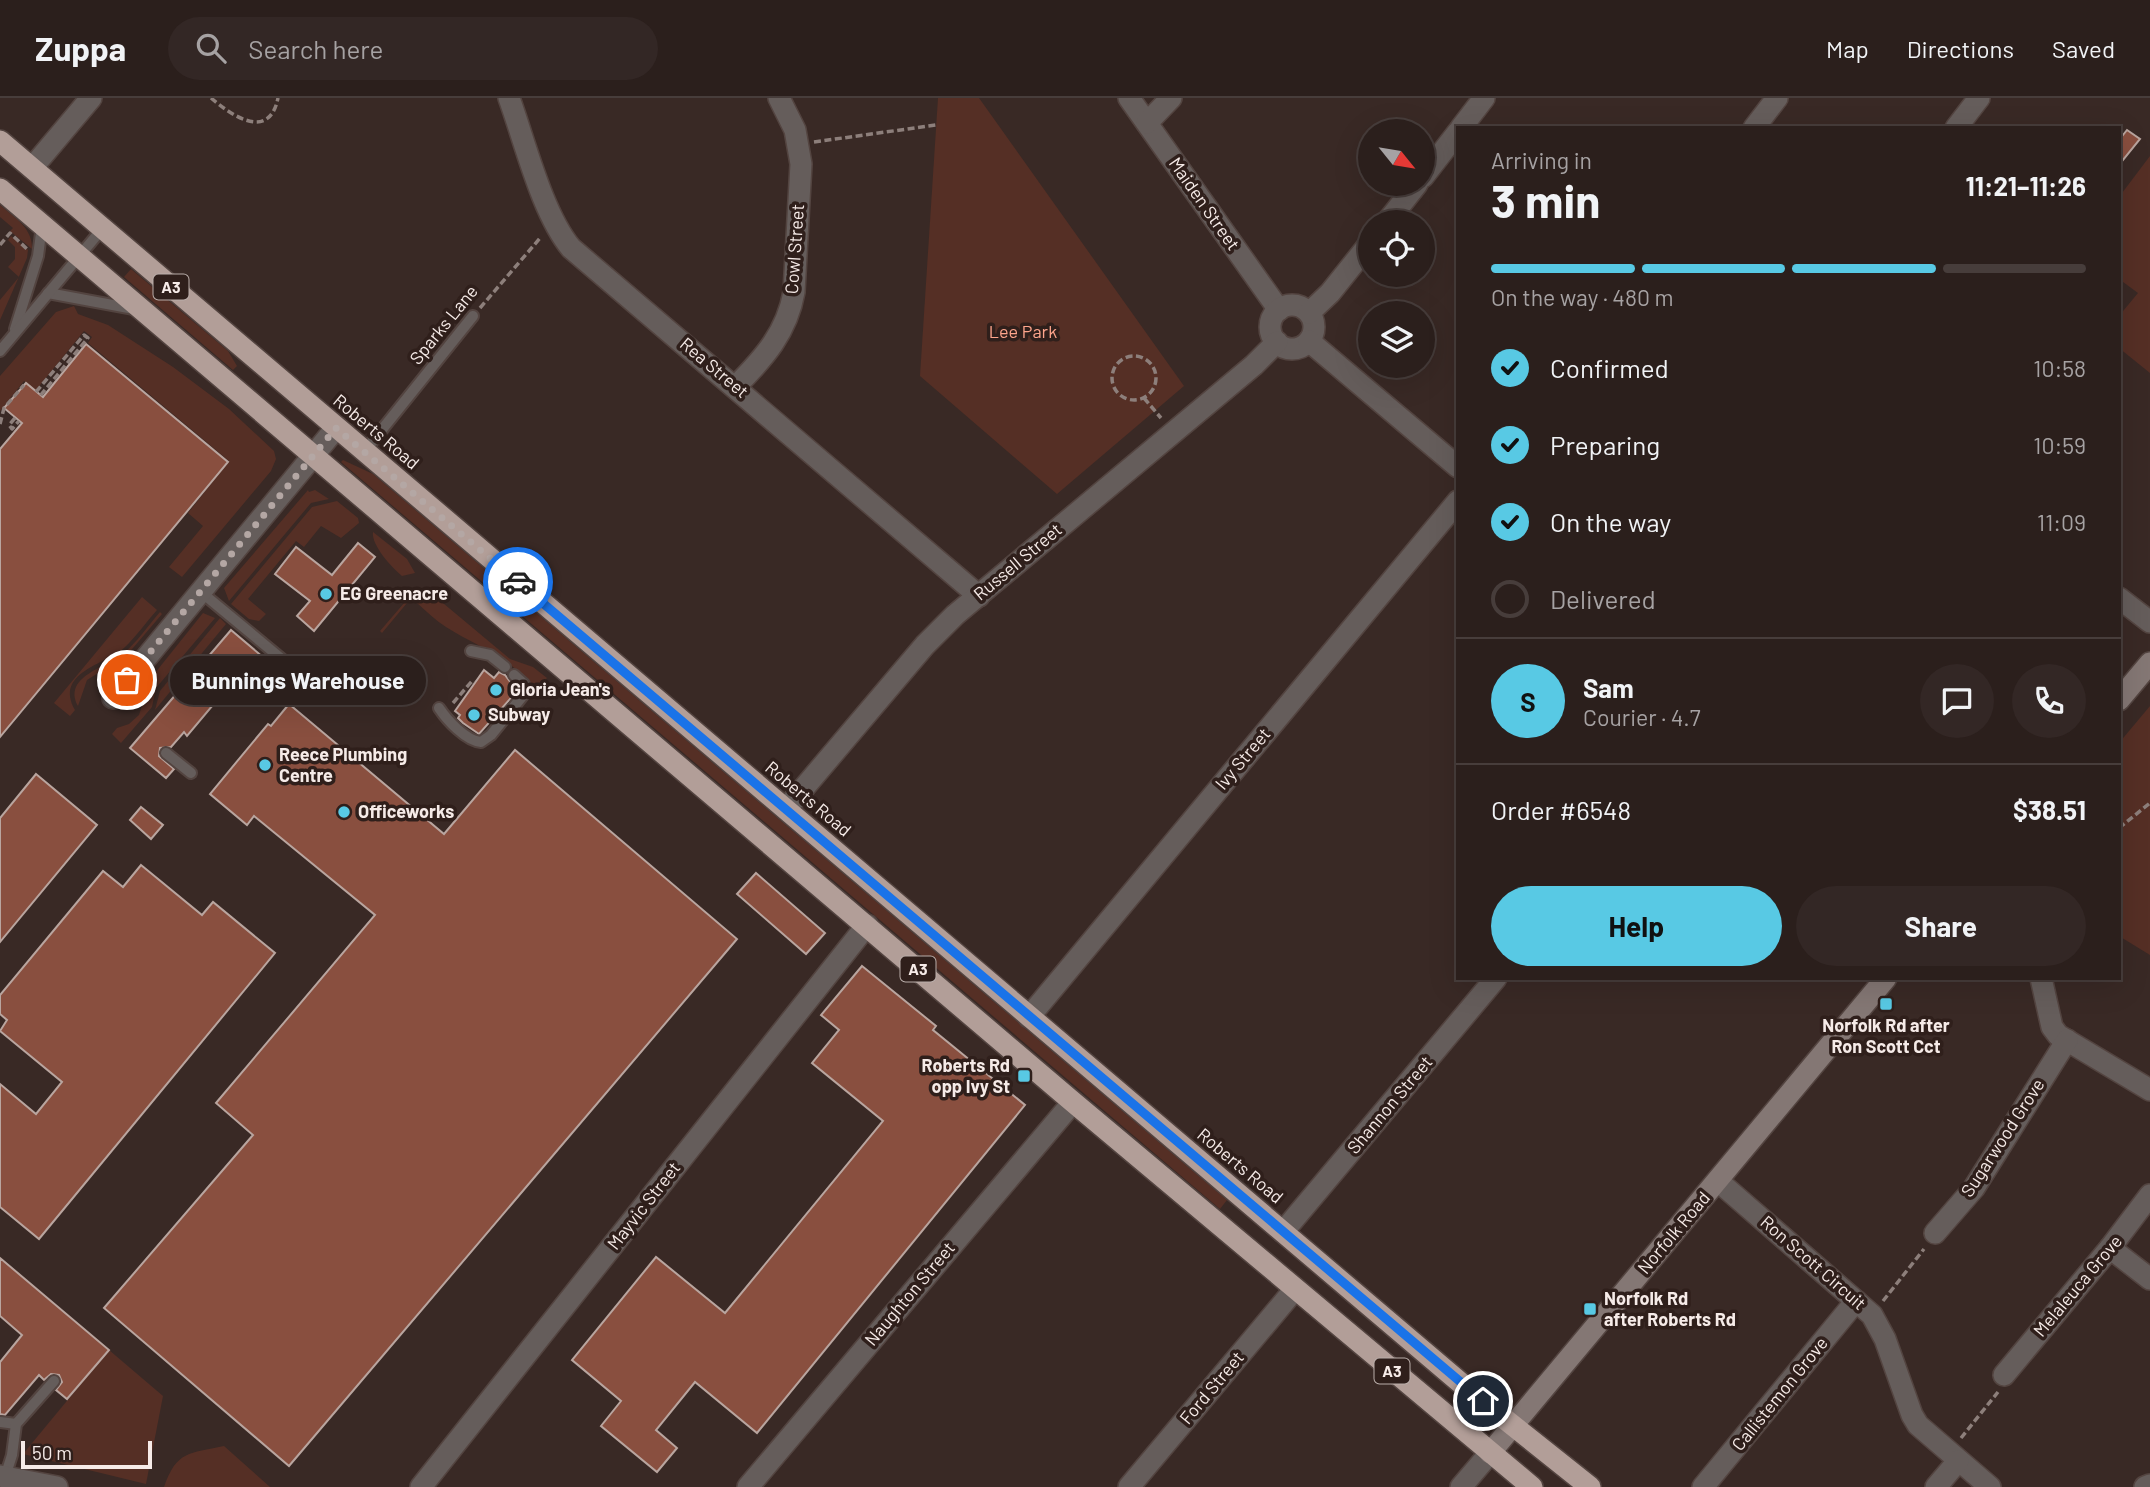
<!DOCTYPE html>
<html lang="en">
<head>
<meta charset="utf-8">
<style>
	body { margin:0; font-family:Barlow,sans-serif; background:#332725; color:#f1f3f6; height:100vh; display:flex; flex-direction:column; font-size:26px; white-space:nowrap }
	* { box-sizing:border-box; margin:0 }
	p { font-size:23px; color:#a6a2a3 }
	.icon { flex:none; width:38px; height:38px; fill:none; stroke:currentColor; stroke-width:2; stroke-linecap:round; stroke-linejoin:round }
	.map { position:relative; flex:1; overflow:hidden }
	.panel { position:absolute; left:1456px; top:28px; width:665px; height:854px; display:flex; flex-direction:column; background:#2b1f1c; border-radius:0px; box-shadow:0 7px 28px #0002,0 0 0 2px #473d3b }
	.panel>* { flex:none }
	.needle { width:46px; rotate:120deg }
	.buttons { position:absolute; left:1358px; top:21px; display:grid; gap:14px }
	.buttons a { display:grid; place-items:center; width:77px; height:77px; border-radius:50%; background:#2b1f1c; box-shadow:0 7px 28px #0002,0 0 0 2px #473d3b; font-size:35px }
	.scale { position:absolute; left:21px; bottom:18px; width:131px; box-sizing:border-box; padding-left:7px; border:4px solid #f6ebe8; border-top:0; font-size:19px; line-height:24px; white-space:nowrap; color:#f6ebe8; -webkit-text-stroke:5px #2f1f1b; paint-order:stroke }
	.pin { position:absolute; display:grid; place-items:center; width:60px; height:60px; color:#fff; margin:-30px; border:4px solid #fff; border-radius:50%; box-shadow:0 2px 7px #0007 }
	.courier { position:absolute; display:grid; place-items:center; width:70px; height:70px; margin:-35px; border:5px solid #1a73e8; border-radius:50%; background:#fff; color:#222; box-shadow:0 2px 9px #0007 }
	.bubble { position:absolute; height:49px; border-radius:24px; background:#2b1f1c; box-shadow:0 7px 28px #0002,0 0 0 2px #473d3b; font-size:23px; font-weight:700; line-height:49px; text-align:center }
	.head em { font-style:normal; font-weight:700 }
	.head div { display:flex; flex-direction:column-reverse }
	.head { display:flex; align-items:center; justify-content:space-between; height:119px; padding:0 35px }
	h1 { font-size:46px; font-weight:700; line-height:52px }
	.bar { display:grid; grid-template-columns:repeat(4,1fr); gap:10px 7px; align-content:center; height:84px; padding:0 35px }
	.bar i { height:9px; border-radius:5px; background:#473d3b }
	.bar .current { background:#58c9e4 }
	.bar p { grid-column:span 4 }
	.line { display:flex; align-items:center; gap:18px; padding:0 35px; border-top:2px solid #473d3b }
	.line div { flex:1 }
	.round { display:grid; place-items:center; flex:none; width:74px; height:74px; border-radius:37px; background:#332725 }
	ol { padding:0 35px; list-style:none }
	li { display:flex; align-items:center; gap:21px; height:77px }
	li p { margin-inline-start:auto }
	li .icon { padding:7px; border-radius:50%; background:#58c9e4; color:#111; stroke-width:4 }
	li:last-child { color:#a6a2a3 }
	li i { width:38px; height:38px; border:4px solid #473d3b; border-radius:50% }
	.action { display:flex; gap:14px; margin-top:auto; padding:14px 35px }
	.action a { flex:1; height:80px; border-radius:42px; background:#58c9e4; color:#111; font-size:28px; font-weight:700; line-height:80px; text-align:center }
	.action a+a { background:#332725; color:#f1f3f6 }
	header { display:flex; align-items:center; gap:42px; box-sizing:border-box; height:98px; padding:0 35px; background:#2b1f1c; border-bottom:2px solid #473d3b }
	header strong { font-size:33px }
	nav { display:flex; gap:38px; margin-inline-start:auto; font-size:24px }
	.search { width:490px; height:63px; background:#332725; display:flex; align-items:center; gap:18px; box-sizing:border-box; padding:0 24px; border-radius:38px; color:#a6a2a3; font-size:26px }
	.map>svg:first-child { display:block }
	.green { fill:#552f25 }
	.building { fill:#894f3f; stroke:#b9a59f; stroke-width:2 }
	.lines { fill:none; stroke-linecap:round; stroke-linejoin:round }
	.lane-casing { stroke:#534440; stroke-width:14 }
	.street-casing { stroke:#534440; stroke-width:24 }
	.secondary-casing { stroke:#534440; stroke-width:24 }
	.highway-casing { stroke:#534440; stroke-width:24 }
	.path { stroke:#8d7f7b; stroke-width:3.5; stroke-dasharray:7 3.5; stroke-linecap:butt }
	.lane { stroke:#655d5b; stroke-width:10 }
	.street { stroke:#655d5b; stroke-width:21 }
	.secondary { stroke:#847774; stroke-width:21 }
	.highway { stroke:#b29e98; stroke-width:21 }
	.done { stroke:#b4a7a4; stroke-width:7; stroke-dasharray:0 12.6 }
	.route { stroke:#1a73e8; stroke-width:9 }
	.poi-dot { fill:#58c9e4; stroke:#2f1f1b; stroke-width:2.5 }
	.labels { text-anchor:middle; stroke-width:7; stroke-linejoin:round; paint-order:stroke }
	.shield { fill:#2f1f1b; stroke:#baaeaa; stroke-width:2 }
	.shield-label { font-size:16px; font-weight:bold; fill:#f6ebe8 }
	.street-label { font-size:18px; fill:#f6ebe8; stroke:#2f1f1b }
	.park-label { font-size:18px; fill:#fea58c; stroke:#2f1f1b }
	.poi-label { font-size:18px; font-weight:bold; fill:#f6ebe8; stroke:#2f1f1b; text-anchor:start }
</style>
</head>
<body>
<header>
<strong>Zuppa</strong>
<div class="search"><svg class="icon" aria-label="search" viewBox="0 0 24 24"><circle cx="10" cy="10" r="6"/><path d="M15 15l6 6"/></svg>Search here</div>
<nav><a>Map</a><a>Directions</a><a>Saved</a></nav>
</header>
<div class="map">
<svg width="2150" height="1389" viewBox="0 0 2150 1389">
	<rect width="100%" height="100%" fill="#392925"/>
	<g class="green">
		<polygon points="938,0 979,0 1184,288 1057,396 920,278"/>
		<polygon points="2150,58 2150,275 2119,250 2119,218 2138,195 2119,181 2119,99"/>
		<path d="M0 107C14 119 33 130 32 151L10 133 13 130 0 119Z"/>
		<polygon points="11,138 28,152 27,160 0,222 0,202 19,179 8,169 15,161 15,149 8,142"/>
		<polygon points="131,171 228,253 237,268 233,272 124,179"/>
		<polygon points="74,208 78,216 108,227 173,269 229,311 274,353 276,361 271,373 182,479 169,469 203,428 188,415 229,363 88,245 92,239 84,233 36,292 24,283 0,313 0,278 56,214"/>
		<polygon points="343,362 373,376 1227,1102 1220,1111 341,364"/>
		<polygon points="308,392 309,394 315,392 329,401 311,405 229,503 224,490"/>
		<polygon points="337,403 358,420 359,425 341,440 321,428 304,449 296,443 248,501 266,516 259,523 249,521 231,506 312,409"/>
		<path d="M373 434 407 461 415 475 402 478C392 470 371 447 373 434Z"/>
		<path d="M425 490 510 561 533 569 547 580 534 594C516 560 477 549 446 529 435 522 426 513 416 504L407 505 382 535 380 533 411 497Z"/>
		<path d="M142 499 157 512C146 524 136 539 124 550 105 567 54 574 75 612L70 618 54 605Z"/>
		<path d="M160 514 162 516 127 557 87 582 78 608C62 578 108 569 123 556 137 544 148 528 160 514Z"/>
		<polygon points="203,515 215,520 156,590 152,609 121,645 112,636 117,630 129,626 139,617 151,580"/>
		<polygon points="220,520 226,526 155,612 160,593"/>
		<polygon points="2150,608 2150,857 2119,838 2119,645"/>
		<polygon points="109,1252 163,1298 146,1386 23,1356"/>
		<path d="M224 1348 270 1389H164C177 1352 189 1356 224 1348Z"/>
	</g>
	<g class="building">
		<polygon points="2127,32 2140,41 2119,67 2119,42"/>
		<polygon points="86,246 228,364 0,639 0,351 22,325 4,310 26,285 43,299"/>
		<polygon points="358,445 375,459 314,533 297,518 310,503 275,476 296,449 332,477"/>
		<polygon points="231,532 270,565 263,573 253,573 250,578 253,585 235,606 223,595 187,638 184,634 171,649 160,650 159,658 174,671 166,680 130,650"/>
		<polygon points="484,572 494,580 499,574 505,577 517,593 479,636 463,625 458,620 460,617 455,613"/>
		<polygon points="289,606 444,736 515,652 737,841 289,1368 104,1210 253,1037 216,1005 375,817 254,718 247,727 210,696 268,626 271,628"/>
		<polygon points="36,676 97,727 0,844 0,720"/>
		<polygon points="141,709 163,727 151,741 130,722"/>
		<polygon points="141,767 202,817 213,804 275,855 39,1141 0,1109 0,986 36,1016 62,984 0,933 7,922 0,916 0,897 103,773 123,789"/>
		<polygon points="756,775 825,835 806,856 737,796"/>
		<polygon points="862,868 936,928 933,932 1025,1007 757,1335 695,1284 656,1332 677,1350 657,1374 601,1328 621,1303 572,1262 656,1159 725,1215 883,1023 812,965 839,932 821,917"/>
		<polygon points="0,1160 109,1252 67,1301 56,1292 62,1284 59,1277 51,1276 44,1282 39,1277 5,1317 0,1316 0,1264 22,1237 0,1218"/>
	</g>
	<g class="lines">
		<defs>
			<g id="lane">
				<polyline points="48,195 134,211"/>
				<polyline points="15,231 38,158 42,128"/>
				<polyline points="0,253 102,131"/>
				<polyline points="364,354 473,218"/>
				<polyline points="201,494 283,562 318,598"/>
				<polyline points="471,553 490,557 505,569"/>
				<polyline points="258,579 265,585"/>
				<path d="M439 610C447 622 466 643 481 644L491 637 525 595 524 586 514 577"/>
				<polyline points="166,655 191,675"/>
				<polyline points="0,1324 16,1326"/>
				<polyline points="5,1379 12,1357 16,1326 54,1283"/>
			</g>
			<g id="street">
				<path d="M509 0C525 44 542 115 571 150L979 498"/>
				<polyline points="1129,0 1279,212"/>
				<polyline points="1147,25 1171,0"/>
				<polyline points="1461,30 1484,0"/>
				<polyline points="1754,30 1777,0"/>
				<polyline points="1956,30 1979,0"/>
				<polyline points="32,70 91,0"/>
				<polyline points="1423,79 1458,34"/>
				<polyline points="1387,124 1417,86"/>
				<circle cx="1292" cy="229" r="22"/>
				<polyline points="1309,215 1330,195 1370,145"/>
				<polyline points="1309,243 1458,369"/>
				<path d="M736 288C764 260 787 234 794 194L801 66 795 32 779 0"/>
				<polyline points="2119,500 2150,524"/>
				<polyline points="113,600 336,330"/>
				<polyline points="786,711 925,547 955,517 1254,267 1277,244"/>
				<polyline points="2041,880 2052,929 2058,937 2150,992"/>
				<polyline points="1029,919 1458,403"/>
				<polyline points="1718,1083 1872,1217 1885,1241 1912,1317 1918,1327 1990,1389"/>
				<polyline points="1283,1134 1496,880"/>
				<polyline points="1935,1135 1974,1090 2067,942"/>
				<polyline points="2110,1150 2150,1181"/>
				<polyline points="2004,1277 2110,1150 2150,1097"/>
				<polyline points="0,1378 57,1389"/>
				<polyline points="421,1389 867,827"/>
				<polyline points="748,1389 1073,1004"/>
				<polyline points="1129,1389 1295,1191"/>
				<polyline points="1461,1389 1490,1355"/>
				<polyline points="1703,1389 1856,1203"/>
				<polyline points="1936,1389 1958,1363"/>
				<polyline points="2145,1389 2150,1387"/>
			</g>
			<g id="secondary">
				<polyline points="2119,602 2150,565"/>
				<polyline points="1490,1355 1886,880"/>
			</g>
			<g id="highway">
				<polyline points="0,43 1343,1185 1476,1298 1590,1389"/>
				<polyline points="0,91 1073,1004 1532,1389"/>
			</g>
		</defs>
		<use href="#lane" class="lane-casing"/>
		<use href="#street" class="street-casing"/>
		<use href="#secondary" class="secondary-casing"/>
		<use href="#highway" class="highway-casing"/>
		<g class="path">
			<path d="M211 0C231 17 269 44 278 0"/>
			<polyline points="814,44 936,27"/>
			<polyline points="0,147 10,135 27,151"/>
			<polyline points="480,210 541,139"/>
			<circle cx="1134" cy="280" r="22"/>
			<polyline points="36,294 84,237 88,240 40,298"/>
			<polyline points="1144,300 1161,320"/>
			<polyline points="15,320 9,327 12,331 19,323"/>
			<polyline points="0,326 4,310 24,287"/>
			<polyline points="453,605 472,583 474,585"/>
			<polyline points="2119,730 2150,705"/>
			<polyline points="1883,1203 1924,1151"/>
			<polyline points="1961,1340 1998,1294"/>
		</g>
		<use href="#lane" class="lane"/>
		<use href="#street" class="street"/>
		<use href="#secondary" class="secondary"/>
		<use href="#highway" class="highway"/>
	</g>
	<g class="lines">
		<polyline class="done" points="127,582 336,330 518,484"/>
		<polyline class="route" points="518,484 1483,1303"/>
	</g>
	<g class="poi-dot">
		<circle cx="326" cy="496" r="7"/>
		<circle cx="496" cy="592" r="7"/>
		<circle cx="474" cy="617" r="7"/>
		<circle cx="265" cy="667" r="7"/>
		<circle cx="344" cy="714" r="7"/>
		<rect x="1879" y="899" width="14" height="14" rx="3.5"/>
		<rect x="1017" y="971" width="14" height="14" rx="3.5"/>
		<rect x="1583" y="1204" width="14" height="14" rx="3.5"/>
	</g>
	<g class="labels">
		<g class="shield">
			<rect x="153.5" y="176.5" width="35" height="25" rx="5"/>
			<rect x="900.5" y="858.5" width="35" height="25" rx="5"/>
			<rect x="1374.5" y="1260.5" width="35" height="25" rx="5"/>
		</g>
		<g class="shield-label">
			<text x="171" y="195">A3</text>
			<text x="918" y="877">A3</text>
			<text x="1392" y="1279">A3</text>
		</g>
		<g class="street-label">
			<text transform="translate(1204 106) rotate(55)" y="6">Maiden Street</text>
			<text transform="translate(795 151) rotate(-86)" y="6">Cowl Street</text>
			<text transform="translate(444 227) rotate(-51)" y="6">Sparks Lane</text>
			<text transform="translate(714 270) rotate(40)" y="6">Rea Street</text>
			<text transform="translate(376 334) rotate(40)" y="6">Roberts Road</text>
			<text transform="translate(1018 464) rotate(-40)" y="6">Russell Street</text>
			<text transform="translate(1243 661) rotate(-50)" y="6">Ivy Street</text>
			<text transform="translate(808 701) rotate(40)" y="6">Roberts Road</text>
			<text transform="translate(1390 1007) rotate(-50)" y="6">Shannon Street</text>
			<text transform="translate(2003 1040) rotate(-57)" y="6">Sugarwood Grove</text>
			<text transform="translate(1240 1068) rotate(40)" y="6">Roberts Road</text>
			<text transform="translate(644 1108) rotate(-52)" y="6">Mayvic Street</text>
			<text transform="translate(1674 1135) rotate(-50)" y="6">Norfolk Road</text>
			<text transform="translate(1813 1165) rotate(41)" y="6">Ron Scott Circuit</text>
			<text transform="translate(2078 1188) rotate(-50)" y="6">Melaleuca Grove</text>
			<text transform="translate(910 1196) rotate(-50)" y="6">Naughton Street</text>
			<text transform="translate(1212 1290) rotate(-50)" y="6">Ford Street</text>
			<text transform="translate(1780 1296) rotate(-51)" y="6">Callistemon Grove</text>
		</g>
		<g class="park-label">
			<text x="1023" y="240">Lee Park</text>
		</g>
		<g class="poi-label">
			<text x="340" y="502">EG Greenacre</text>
			<text x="510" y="598">Gloria Jean's</text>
			<text x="488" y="623">Subway</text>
			<text x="279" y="663">Reece Plumbing<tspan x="279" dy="21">Centre</tspan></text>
			<text x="358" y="720">Officeworks</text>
			<text x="1886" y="934" text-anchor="middle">Norfolk Rd after<tspan x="1886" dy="21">Ron Scott Cct</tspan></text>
			<text x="1010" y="974" text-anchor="end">Roberts Rd<tspan x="1010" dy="21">opp Ivy St</tspan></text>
			<text x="1604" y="1207">Norfolk Rd<tspan x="1604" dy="21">after Roberts Rd</tspan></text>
		</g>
	</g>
</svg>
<div class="buttons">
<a><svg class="needle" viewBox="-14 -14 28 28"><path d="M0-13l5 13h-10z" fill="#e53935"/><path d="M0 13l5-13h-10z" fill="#a6a2a3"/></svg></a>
<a><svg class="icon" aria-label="locate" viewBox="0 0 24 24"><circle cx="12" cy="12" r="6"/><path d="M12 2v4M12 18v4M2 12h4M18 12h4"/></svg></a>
<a><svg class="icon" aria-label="layers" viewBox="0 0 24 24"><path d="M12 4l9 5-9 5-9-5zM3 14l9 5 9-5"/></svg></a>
</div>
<div class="scale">50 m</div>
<div class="pin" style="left:127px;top:582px;background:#ea580c"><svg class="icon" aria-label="bag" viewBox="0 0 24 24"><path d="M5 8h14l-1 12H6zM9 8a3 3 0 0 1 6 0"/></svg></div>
<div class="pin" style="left:1483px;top:1303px;background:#1f2937"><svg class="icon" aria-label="home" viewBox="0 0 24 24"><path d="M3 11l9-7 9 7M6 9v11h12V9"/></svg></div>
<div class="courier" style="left:518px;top:484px"><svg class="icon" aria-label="car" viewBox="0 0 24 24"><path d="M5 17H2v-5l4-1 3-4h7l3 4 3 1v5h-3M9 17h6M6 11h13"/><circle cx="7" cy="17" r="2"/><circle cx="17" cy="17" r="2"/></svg></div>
<div class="bubble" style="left:170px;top:558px;width:256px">Bunnings Warehouse</div>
<section class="panel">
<div class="head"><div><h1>3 min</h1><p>Arriving in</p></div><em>11:21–11:26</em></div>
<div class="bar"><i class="current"></i><i class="current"></i><i class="current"></i><i></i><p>On the way · 480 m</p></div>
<ol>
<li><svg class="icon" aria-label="check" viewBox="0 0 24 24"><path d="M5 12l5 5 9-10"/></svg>Confirmed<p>10:58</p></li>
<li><svg class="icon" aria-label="check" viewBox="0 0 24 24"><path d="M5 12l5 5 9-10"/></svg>Preparing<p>10:59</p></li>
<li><svg class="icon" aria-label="check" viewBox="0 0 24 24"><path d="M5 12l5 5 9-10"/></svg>On the way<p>11:09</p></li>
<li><i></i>Delivered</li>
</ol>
<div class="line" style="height:126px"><b class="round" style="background:#58c9e4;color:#111">S</b><div><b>Sam</b><p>Courier · 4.7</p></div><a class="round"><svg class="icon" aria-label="chat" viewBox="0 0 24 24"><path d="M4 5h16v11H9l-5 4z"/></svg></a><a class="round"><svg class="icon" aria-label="phone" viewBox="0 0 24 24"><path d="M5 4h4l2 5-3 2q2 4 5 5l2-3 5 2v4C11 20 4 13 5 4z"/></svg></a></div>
<div class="line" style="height:91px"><div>Order #6548</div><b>$38.51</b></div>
<div class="action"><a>Help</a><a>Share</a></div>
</section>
</div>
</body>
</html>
